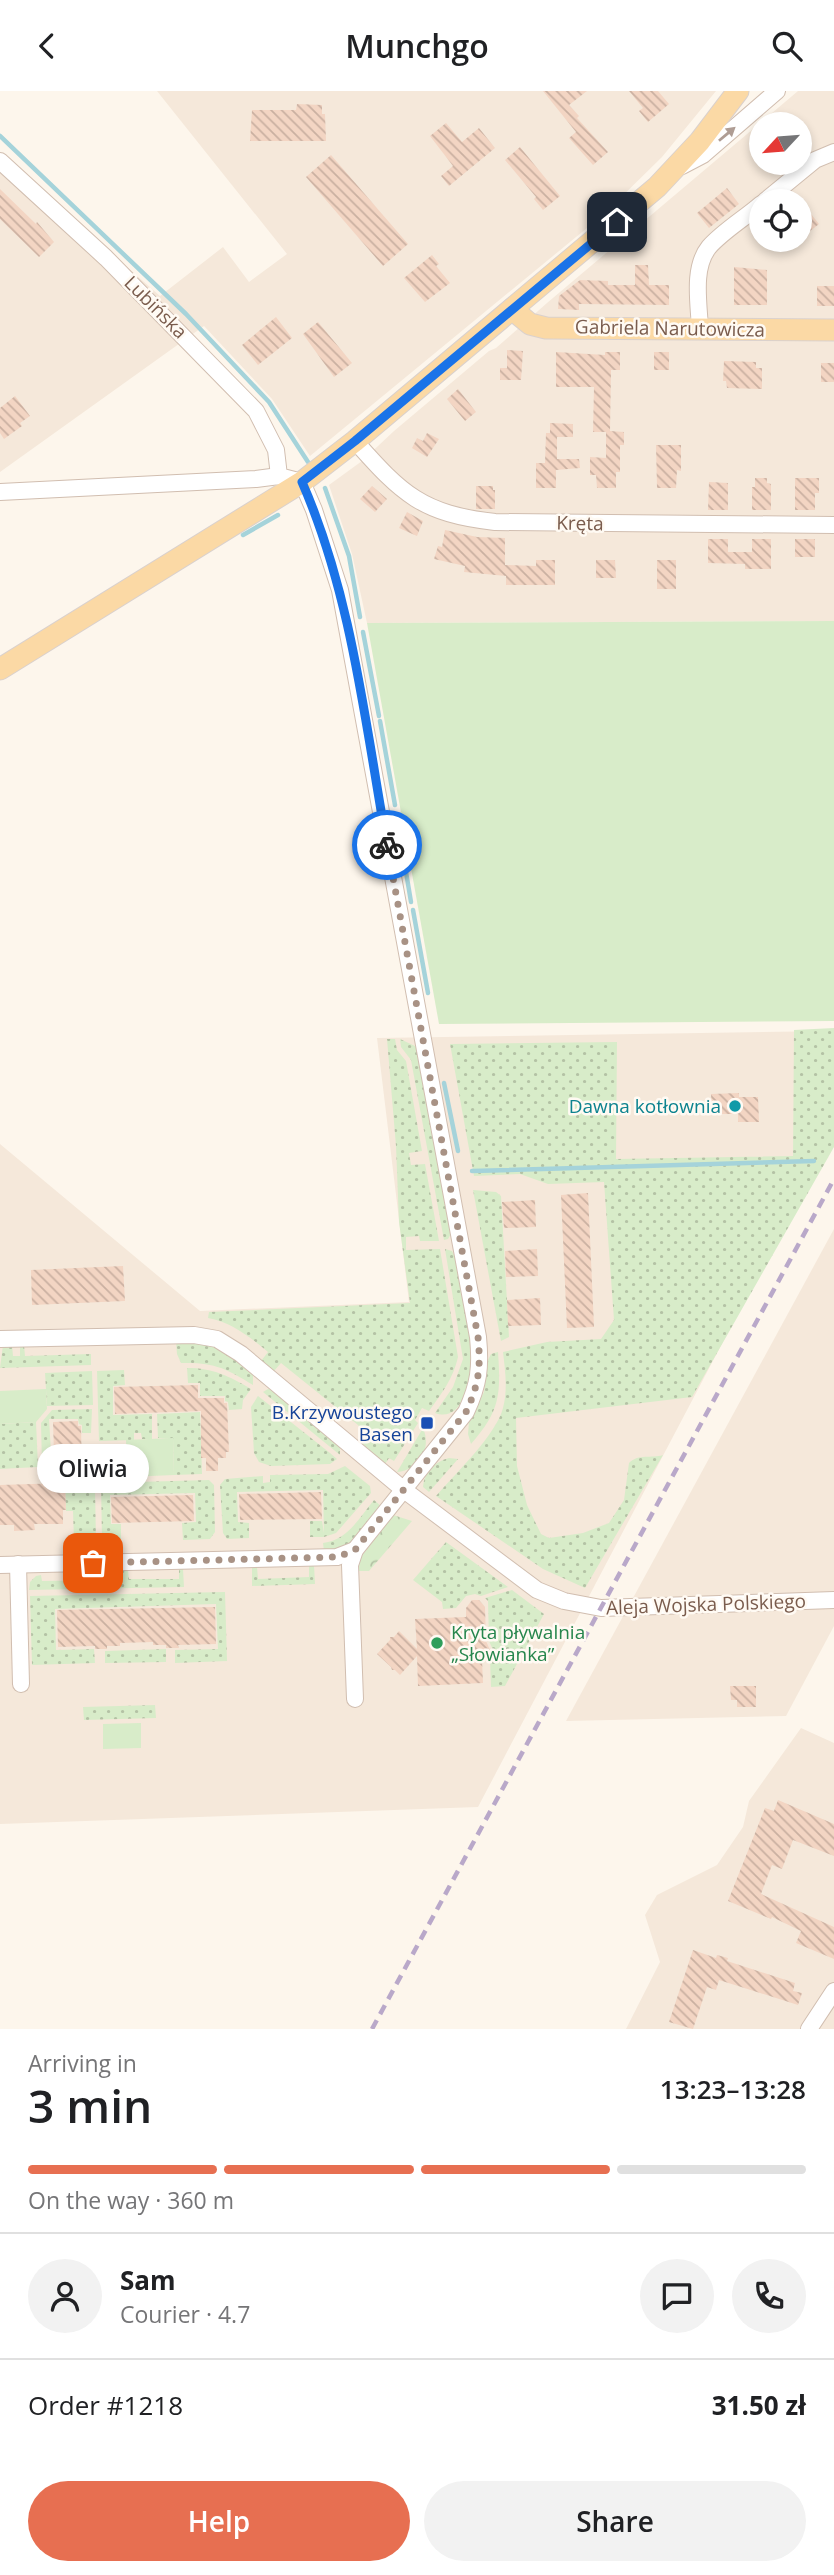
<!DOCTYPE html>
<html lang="en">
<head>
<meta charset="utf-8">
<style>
	body { margin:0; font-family:"Open Sans",sans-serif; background:#f2f2f2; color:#202124; height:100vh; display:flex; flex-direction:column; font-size:26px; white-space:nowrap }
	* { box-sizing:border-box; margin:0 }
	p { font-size:23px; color:#757577 }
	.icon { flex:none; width:38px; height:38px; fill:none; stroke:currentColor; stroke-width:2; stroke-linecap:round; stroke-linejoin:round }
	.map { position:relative; height:1938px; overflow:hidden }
	.side { display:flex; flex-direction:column; background:#fff; flex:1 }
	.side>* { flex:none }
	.needle { width:46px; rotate:244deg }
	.tools { position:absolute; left:749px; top:21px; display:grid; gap:14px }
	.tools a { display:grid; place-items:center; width:63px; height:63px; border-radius:50%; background:#fff; box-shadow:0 4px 10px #0003; font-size:35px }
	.pin { position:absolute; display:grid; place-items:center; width:60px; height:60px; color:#fff; margin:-30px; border-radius:14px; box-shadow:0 4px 10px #0006 }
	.courier { position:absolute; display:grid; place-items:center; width:70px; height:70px; margin:-35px; border:5px solid #1a73e8; border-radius:50%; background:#fff; color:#222; box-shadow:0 2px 9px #0007 }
	.bubble { position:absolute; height:49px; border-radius:24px; background:#fff; box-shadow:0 4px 10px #0003; font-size:23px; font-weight:600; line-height:49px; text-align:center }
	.headline em { font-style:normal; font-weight:600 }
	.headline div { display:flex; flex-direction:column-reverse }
	.headline { display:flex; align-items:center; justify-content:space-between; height:119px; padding:0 28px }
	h1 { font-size:46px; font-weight:600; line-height:52px }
	.bar { display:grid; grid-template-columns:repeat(4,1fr); gap:10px 7px; align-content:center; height:84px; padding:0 28px }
	.bar i { height:9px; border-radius:5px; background:#e0e0e0 }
	.bar .current { background:#e76f51 }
	.bar p { grid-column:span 4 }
	.line { display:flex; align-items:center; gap:18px; padding:0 28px; border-top:2px solid #e0e0e0 }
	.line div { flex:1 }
	.round { display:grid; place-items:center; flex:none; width:74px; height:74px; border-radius:37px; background:#f2f2f2 }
	.action { display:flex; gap:14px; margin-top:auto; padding:14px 28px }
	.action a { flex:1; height:80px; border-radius:42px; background:#e76f51; color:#fff; font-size:28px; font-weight:600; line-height:80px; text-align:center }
	.action a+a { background:#f2f2f2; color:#202124 }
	header { display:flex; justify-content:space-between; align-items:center; height:91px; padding:0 28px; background:#fff; font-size:32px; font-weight:600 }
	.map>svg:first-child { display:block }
	.residential { fill:#f5e8da; fill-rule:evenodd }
	.grass { fill:url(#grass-dots) }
	.forest { fill:url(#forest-crowns) }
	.green { fill:#d8ecc9 }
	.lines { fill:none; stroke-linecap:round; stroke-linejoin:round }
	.stream { stroke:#a5d3da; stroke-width:4.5 }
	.building { fill:url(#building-back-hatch) }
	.minor-casing { stroke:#d1beb0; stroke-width:18 }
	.major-casing { stroke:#dad1cd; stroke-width:23 }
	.minor { stroke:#fff; stroke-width:16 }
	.major { stroke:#fbd9a5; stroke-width:21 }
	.rail { stroke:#b9a8c9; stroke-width:4.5; stroke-dasharray:10 7; stroke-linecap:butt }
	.oneway { fill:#af9d94 }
	.done { stroke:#a89285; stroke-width:7; stroke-dasharray:0 12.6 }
	.route { stroke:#1a73e8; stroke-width:9 }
	.culture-dot { fill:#0f9aa8; stroke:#fffaf3; stroke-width:2.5 }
	.transit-dot { fill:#1a4fb4; stroke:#fffaf3; stroke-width:2.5 }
	.leisure-dot { fill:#2e9e5b; stroke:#fffaf3; stroke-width:2.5 }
	.labels { text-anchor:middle; stroke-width:5; stroke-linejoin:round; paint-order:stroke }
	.street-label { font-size:19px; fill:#7a5c4d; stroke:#fffaf3 }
	.culture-label { font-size:19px; fill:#0d838f; stroke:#fffaf3; text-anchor:end }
	.transit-label { font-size:19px; fill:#164399; stroke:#fffaf3; text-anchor:end }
	.leisure-label { font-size:19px; fill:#27864d; stroke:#fffaf3; text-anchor:start }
</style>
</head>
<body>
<header><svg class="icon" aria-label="back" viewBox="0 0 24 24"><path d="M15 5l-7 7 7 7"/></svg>Munchgo<svg class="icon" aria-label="search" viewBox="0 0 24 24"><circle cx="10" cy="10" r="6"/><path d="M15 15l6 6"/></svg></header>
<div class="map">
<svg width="834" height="1938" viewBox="0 0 834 1938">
	<defs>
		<pattern id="grass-dots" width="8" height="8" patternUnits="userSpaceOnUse" patternTransform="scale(1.75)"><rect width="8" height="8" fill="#d8ecc9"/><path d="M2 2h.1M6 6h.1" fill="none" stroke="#b4c2a5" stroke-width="1.8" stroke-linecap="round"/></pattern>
		<pattern id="forest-crowns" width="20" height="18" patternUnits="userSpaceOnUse" patternTransform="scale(1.75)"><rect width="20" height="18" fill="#d8ecc9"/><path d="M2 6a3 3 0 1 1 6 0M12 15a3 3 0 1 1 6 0" fill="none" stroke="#b4c2a5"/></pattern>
		<pattern id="building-back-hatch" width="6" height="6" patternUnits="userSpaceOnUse" patternTransform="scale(1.75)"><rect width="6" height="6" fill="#f3d5c3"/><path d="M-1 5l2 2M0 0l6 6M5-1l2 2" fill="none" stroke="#cab0a1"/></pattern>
	</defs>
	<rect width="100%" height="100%" fill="#fdf6ec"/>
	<g class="residential">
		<polygon points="157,0 716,0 662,66 604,123 310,365 272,308 204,235 0,381 0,64 160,205 223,156 249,191 287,163"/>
		<path d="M798 0H834V530L367 532 352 463 329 394 362 370 394 340 489 260 496 257 547 212ZM761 33H800V72H761ZM761 110H800V149H761Z"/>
		<polygon points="834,940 834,1040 478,1716 0,1733 0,1053 200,1220 409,1211 377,947"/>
		<polygon points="834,1138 834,1535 786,1625 566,1630"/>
		<polygon points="801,1637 834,1652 834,1938 626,1938 660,1871 645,1824 657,1804 717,1774 743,1736 749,1710"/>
	</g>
	<g class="grass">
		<path d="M834 937V1056L692 1306 516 1327 517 1375 527 1414 541 1443 549 1447 583 1442 609 1432 624 1409 629 1372C639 1362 651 1368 663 1364L585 1497 543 1478 436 1405C455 1383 496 1344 503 1317 508 1298 505 1279 503 1261L547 1251 601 1248 614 1229 604 1091 548 1093 520 1083 474 1085 450 953 617 951 616 1068 793 1065 794 939Z"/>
		<path d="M387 948H395L397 959 406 970 422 1060 409 1062 411 1074 425 1073 439 1150H420L419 1145 406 1146V1159L440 1158 458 1266C453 1288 442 1302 429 1320L422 1317 415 1329 418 1332 394 1370 389 1367 385 1373 360 1351 367 1343 358 1334 281 1272 274 1280 261 1270 268 1261C250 1246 231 1231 208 1227L209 1221 410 1212 399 1131 396 1055Z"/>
		<polygon points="400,948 417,956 452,1141 448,1148 444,1149 411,969 401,956"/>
		<polygon points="473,1099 496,1101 501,1105 509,1246 501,1250"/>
		<path d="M445 1158 452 1160 456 1168C462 1197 479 1260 473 1286 471 1293 467 1300 464 1306 458 1319 449 1327 435 1322L453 1296 463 1268Z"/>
		<path d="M194 1249C219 1256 234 1266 253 1283V1294C226 1277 213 1271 181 1272L177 1263 176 1250Z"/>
		<polygon points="3,1254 12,1254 13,1265 20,1265 20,1254 24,1254 25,1265 91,1263 91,1274 0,1277"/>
		<path d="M498 1261C501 1304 500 1320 471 1353L468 1343 469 1331 484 1301 488 1269 491 1263Z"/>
		<path d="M187 1277C213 1277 229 1285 251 1298L243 1309 242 1318 229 1319 228 1311 225 1310V1305H200V1292H188Z"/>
		<polygon points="124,1279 125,1294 113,1295 113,1324 152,1323 152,1348 142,1348 141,1342 134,1342 134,1349 99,1350 97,1280"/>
		<polygon points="92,1280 93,1314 47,1315 45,1282"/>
		<polygon points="268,1298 274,1299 340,1353 340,1364 263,1301"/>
		<polygon points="258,1305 330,1362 337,1368 330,1373 271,1375 259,1371 254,1362 251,1316"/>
		<polygon points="92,1318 91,1342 82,1342 82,1334 79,1333 78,1328 49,1328 52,1377 50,1378 50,1386 42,1375 41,1332 52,1319"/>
		<polygon points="200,1321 202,1383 174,1384 173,1348 158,1347 157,1323"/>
		<polygon points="36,1331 38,1376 0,1378 0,1333"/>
		<path d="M423 1337C432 1358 419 1379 397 1381Z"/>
		<polygon points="116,1353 116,1358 123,1361 124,1378 117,1383 118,1386 101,1387 100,1354"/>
		<path d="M449 1367 458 1368 429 1401 423 1396C424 1381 436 1370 449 1367Z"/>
		<polygon points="345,1375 370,1395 371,1402 336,1442 324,1446 310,1446 310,1430 322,1430 324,1442 323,1399 237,1401 238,1431 249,1432 249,1447 227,1448 223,1442 220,1394 225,1388 263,1385 263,1392 270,1391 270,1384 328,1383"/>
		<polygon points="209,1389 214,1394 215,1441 210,1448 183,1449 182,1432 196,1431 195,1402 110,1404 111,1433 121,1433 121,1448 102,1449 101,1392"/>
		<polygon points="95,1397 96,1449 77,1447 74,1450 73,1420 66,1420 65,1398"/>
		<path d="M374 1409 382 1416 354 1450 343 1458 324 1460 323 1452C348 1449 359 1427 374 1409Z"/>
		<polygon points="446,1451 508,1496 481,1505 475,1503 466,1505 456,1517 443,1518 442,1511 413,1489"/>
		<polygon points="309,1474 314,1474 315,1493 252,1495 252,1476 257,1476 258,1488 309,1486"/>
		<polygon points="179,1478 183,1478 184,1496 29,1499 30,1491 36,1485 41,1484 42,1490 115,1489 115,1479 128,1479 129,1488 179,1488"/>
		<polygon points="512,1499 544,1523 505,1595 491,1596 490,1567 493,1559 489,1550 488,1510 485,1507"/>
		<polygon points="225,1501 227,1570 175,1572 175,1559 218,1558 216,1513 55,1518 56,1559 94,1558 95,1572 32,1574 30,1505"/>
		<polygon points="166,1558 166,1571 105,1572 105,1560"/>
		<polygon points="155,1614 156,1627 84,1629 83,1616"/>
	</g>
	<polygon class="forest" points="393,1424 412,1430 369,1480 358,1480 361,1466"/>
	<g class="green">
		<polygon points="834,530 834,930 439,933 367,532"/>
		<polygon points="46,1298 47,1318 36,1331 0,1333 0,1300"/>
		<polygon points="173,1347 174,1384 127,1386 126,1349"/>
		<polygon points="141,1632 141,1657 103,1658 103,1633"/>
	</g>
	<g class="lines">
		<g class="stream">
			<polyline points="0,45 186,223 269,311 308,371"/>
			<polyline points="325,397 349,465 360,526"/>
			<polyline points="243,444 278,424"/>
			<polyline points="363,541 379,625"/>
			<polyline points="380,630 395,714"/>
			<polyline points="397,727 411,811"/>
			<polyline points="413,819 428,902"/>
			<polyline points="444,992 458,1060"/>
			<polyline points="472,1080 814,1070"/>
		</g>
	</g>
	<g class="building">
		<polygon points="543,0 587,0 569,14 579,25 577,27 608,61 593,74 569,47 576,41"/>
		<polygon points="629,0 658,0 669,13 648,31 639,20 643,17"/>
		<polygon points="297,13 322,14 322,23 325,23 326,50 250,50 252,19 296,19"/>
		<polygon points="446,32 462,51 479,37 495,57 449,95 441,85 453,75 430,45"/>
		<polygon points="520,56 560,105 543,119 534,108 536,106 505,69"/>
		<polygon points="331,64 408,153 383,175 306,86"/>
		<polygon points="727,97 739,113 709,137 697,122"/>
		<polygon points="0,98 36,133 37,131 54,151 39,166 0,128"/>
		<polygon points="800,109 819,133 800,148"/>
		<polygon points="432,164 439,173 436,175 450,192 425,211 404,187"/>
		<polygon points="635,174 648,174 649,194 669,194 669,214 579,213 579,219 558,218 559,205 580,189 608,190 608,194 635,194"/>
		<polygon points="734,176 767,179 767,214 734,214"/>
		<rect x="817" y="195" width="17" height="20"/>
		<polygon points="276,226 292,247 258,274 242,254"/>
		<polygon points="318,231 352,272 334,286 303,243"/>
		<polygon points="507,259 523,260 521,289 500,289 500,277 507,277"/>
		<polygon points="556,261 605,264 605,261 620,261 620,279 611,279 610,340 624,341 624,354 620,354 620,381 616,381 616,397 597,397 596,384 590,384 590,366 606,367 606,341 593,341 594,296 556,296"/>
		<rect x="654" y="261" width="15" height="18"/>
		<polygon points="724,270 756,271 756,277 762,277 762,298 727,297 726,290 723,290"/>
		<rect x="821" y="272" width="13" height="19"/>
		<polygon points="458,298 476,321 465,330 447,308"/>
		<polygon points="15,305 30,325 20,332 22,335 4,348 0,342 0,317"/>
		<polygon points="550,332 573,333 573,346 557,346 557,368 579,368 580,377 556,379 556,397 536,397 536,372 545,372 546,342 550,342"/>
		<polygon points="427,342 439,348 427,366 412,357 417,347 423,350"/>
		<polygon points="656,354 681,354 681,380 677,379 676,397 657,397"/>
		<polygon points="755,387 767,387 767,392 771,393 771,419 752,419 752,396 755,396"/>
		<polygon points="795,387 819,387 819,402 815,402 815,419 795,419"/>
		<polygon points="709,391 728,392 728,419 708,419"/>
		<polygon points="372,395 387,408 375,421 360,408"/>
		<polygon points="476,395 493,395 493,399 495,399 495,418 476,418"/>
		<polygon points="407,421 423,430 417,445 399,437"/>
		<polygon points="445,439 477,446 505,447 505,474 536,475 536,469 555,469 555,494 506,494 506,485 464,481 465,475 434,468 438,455 442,456"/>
		<polygon points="708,448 728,448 728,461 752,461 752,448 771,448 771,478 745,478 745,473 708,472"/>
		<rect x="795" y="448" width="20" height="18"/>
		<polygon points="596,469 615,469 616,487 596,487"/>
		<rect x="657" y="469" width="19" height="29"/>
		<polygon points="739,1002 739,1006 758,1006 759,1031 738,1031 738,1023 712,1023 711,1003"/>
		<polygon points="588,1102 594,1236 567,1237 561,1104"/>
		<polygon points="535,1109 536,1136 504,1137 502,1111"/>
		<polygon points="537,1158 538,1185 506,1186 505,1160"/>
		<polygon points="123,1175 125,1210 32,1214 31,1179"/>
		<polygon points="540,1207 541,1234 508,1235 507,1209"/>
		<polygon points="198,1294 198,1307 224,1307 224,1312 227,1312 229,1361 226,1361 226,1367 218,1367 218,1380 206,1380 206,1367 201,1367 201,1320 115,1323 114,1296"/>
		<polygon points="78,1330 78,1335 81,1335 82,1385 80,1385 80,1391 55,1392 53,1331"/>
		<polygon points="65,1392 66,1419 63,1419 63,1433 34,1433 35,1439 14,1440 14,1434 0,1434 0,1394"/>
		<polygon points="321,1401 322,1428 240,1429 239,1403"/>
		<polygon points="193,1404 194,1430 112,1432 111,1406"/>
		<polygon points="472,1509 479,1509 485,1516 486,1550 490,1559 482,1569 483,1592 418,1595 417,1565 400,1584 395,1579 392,1579 391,1576 377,1563 390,1549 390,1546 394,1546 399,1540 417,1558 415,1528 466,1526 466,1517"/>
		<polygon points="215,1516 216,1553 178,1554 179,1557 166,1557 166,1554 153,1554 153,1551 120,1552 120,1555 107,1555 107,1558 95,1558 95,1555 58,1556 57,1519"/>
		<polygon points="730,1595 756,1595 756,1616 737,1616 737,1609 731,1609"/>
		<polygon points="778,1709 834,1733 834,1765 793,1749 782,1778 772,1774 761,1803 834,1836 834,1868 796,1852 801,1840 772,1826 771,1828 728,1810 765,1717 774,1720"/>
		<polygon points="693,1859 716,1867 717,1864 728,1867 727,1870 795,1892 793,1900 802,1902 798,1914 719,1889 716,1899 707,1896 693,1938 669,1931"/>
	</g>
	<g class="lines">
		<defs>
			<g id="minor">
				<path d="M0 70 106 167 256 320 276 359 279 385 302 391 314 419 340 499 478 1246C481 1276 479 1293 466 1321L355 1459 350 1474 355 1608"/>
				<polyline points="682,75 703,64 777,0"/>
				<polyline points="765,110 815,69 834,61"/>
				<path d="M700 238C699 213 692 177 709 156 723 140 745 127 761 113"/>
				<path d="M355 350C402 403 422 423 495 431L834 434"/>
				<polyline points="0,401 256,388 279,385"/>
				<polyline points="0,1248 194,1244 217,1248 241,1263 404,1399 537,1499 564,1510 601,1517 834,1509"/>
				<polyline points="18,1473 21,1593"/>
				<polyline points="0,1474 337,1466 355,1459"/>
				<polyline points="809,1938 834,1900"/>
			</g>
			<g id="major">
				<polyline points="512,218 530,233 546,237 834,239"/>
				<polyline points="0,578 302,391 355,350 657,96 700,50 738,0"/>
			</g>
		</defs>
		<use href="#minor" class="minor-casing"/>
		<use href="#major" class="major-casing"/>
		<use href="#minor" class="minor"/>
		<use href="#major" class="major"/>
		<polyline class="rail" points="372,1938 834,1088"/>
	</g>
	<defs><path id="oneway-solid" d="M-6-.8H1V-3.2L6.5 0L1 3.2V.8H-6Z" transform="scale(1.75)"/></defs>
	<use class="oneway" href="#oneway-solid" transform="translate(727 43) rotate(-40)"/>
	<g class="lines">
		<path class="done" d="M93 1472 337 1466 355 1459 466 1321C479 1293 481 1276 478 1246L387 754"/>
		<path class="route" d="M387 754C365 632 352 505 302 391L355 350 617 131"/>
	</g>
	<circle class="culture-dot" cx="735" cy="1015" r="7"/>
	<rect class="transit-dot" x="420" y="1325" width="14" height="14" rx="3.5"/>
	<circle class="leisure-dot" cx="437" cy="1552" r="7"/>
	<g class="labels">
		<g class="street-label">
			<text transform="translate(156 216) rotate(45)" y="7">Lubińska</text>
			<text transform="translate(670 237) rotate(1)" y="7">Gabriela Narutowicza</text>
			<text transform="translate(580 432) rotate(1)" y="7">Kręta</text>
			<text transform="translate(706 1513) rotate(-2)" y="7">Aleja Wojska Polskiego</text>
		</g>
		<g class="culture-label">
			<text x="721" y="1022">Dawna kotłownia</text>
		</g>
		<g class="transit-label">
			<text x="413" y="1328">B.Krzywoustego<tspan x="413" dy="22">Basen</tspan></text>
		</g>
		<g class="leisure-label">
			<text x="451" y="1548">Kryta pływalnia<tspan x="451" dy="22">„Słowianka”</tspan></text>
		</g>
	</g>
</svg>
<div class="tools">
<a><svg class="needle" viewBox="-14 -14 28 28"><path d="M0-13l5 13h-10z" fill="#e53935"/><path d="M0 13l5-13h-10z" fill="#757577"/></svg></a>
<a><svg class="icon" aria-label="locate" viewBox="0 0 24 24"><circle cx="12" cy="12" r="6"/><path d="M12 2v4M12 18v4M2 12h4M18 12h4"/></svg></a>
</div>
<div class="pin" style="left:93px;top:1472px;background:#ea580c"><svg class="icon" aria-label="bag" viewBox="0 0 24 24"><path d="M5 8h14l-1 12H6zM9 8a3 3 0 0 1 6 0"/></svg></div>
<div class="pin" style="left:617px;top:131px;background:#1f2937"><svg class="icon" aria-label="home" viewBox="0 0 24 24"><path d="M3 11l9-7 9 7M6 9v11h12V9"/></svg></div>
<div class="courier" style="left:387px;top:754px"><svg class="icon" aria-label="bike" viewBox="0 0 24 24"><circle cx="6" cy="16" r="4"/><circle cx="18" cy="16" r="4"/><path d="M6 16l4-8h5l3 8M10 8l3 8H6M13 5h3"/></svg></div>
<div class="bubble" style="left:37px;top:1353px;width:112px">Oliwia</div>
</div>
<section class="side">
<div class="headline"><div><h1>3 min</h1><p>Arriving in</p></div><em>13:23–13:28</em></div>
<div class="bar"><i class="current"></i><i class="current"></i><i class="current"></i><i></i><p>On the way · 360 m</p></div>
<div class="line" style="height:126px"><a class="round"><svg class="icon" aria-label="person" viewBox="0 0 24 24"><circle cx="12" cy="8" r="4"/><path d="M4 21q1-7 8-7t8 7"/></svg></a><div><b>Sam</b><p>Courier · 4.7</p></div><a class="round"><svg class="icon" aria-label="chat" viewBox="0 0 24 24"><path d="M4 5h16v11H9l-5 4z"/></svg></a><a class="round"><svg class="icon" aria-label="phone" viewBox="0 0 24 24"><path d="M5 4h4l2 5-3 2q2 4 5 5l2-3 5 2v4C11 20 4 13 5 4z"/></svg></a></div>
<div class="line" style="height:91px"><div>Order #1218</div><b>31.50 zł</b></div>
<div class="action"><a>Help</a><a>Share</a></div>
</section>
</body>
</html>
